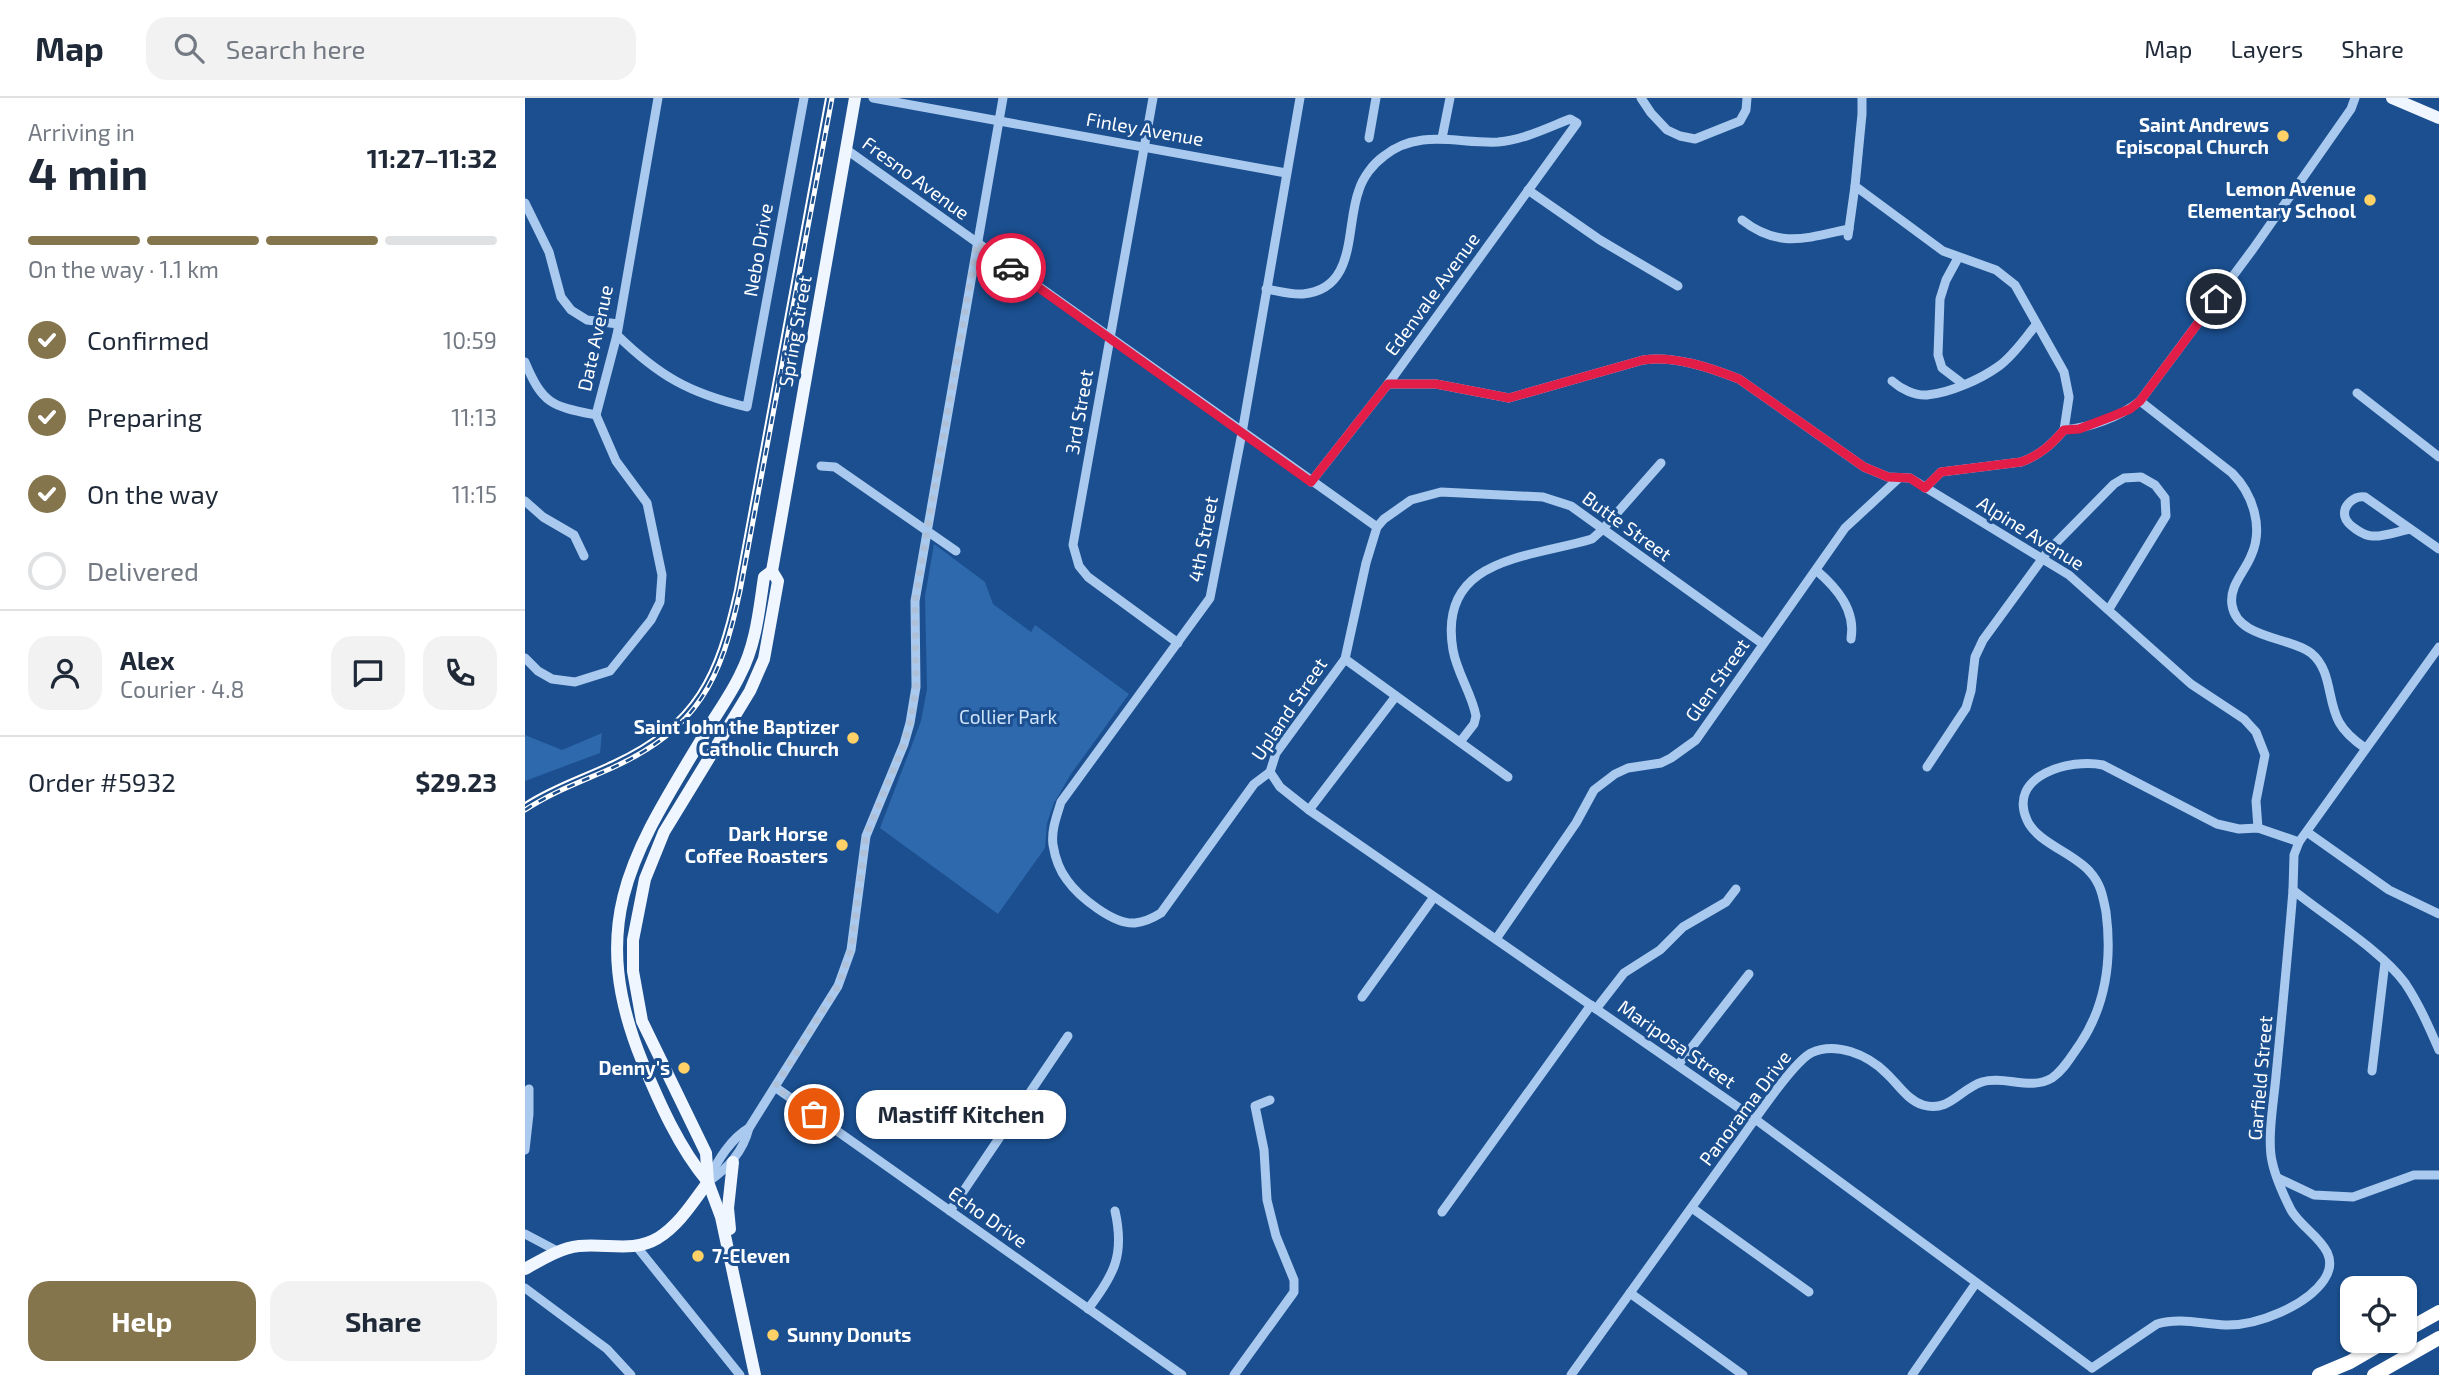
<!DOCTYPE html>
<html lang="en">
<head>
<meta charset="utf-8">
<style>
	body { margin:0; font-family:"Exo 2",sans-serif; background:#f2f2f3; color:#1f2937; height:100vh; display:flex; flex-direction:column; font-size:26px; white-space:nowrap }
	* { box-sizing:border-box; margin:0 }
	p { font-size:23px; color:#747a83 }
	.icon { flex:none; width:38px; height:38px; fill:none; stroke:currentColor; stroke-width:2; stroke-linecap:round; stroke-linejoin:round }
	.map { position:relative; flex:1; overflow:hidden }
	.side { display:flex; flex-direction:column; background:#fff; width:525px }
	.side>* { flex:none }
	.fabs { position:absolute; left:1815px; top:1178px; display:grid; gap:14px }
	.fabs a { display:grid; place-items:center; width:77px; height:77px; border-radius:14px; background:#fff; box-shadow:0 2px 5px #0004; font-size:35px }
	.pin { position:absolute; display:grid; place-items:center; width:60px; height:60px; color:#fff; margin:-30px; border:4px solid #fff; border-radius:50%; box-shadow:0 2px 7px #0007 }
	.courier { position:absolute; display:grid; place-items:center; width:70px; height:70px; margin:-35px; border:5px solid #e11d48; border-radius:50%; background:#fff; color:#222; box-shadow:0 2px 9px #0007 }
	.bubble { position:absolute; height:49px; border-radius:21px; background:#fff; box-shadow:0 2px 5px #0004; font-size:23px; font-weight:700; line-height:49px; text-align:center }
	.overview em { font-style:normal; font-weight:700 }
	.overview div { display:flex; flex-direction:column-reverse }
	.overview { display:flex; align-items:center; justify-content:space-between; height:119px; padding:0 28px }
	h1 { font-size:46px; font-weight:700; line-height:52px }
	.bar { display:grid; grid-template-columns:repeat(4,1fr); gap:10px 7px; align-content:center; height:84px; padding:0 28px }
	.bar i { height:9px; border-radius:5px; background:#e0e1e3 }
	.bar .active { background:#84754c }
	.bar p { grid-column:span 4 }
	.line { display:flex; align-items:center; gap:18px; padding:0 28px; border-top:2px solid #e0e1e3 }
	.line div { flex:1 }
	.round { display:grid; place-items:center; flex:none; width:74px; height:74px; border-radius:21px; background:#f2f2f3 }
	ol { padding:0 28px; list-style:none }
	li { display:flex; align-items:center; gap:21px; height:77px }
	li p { margin-inline-start:auto }
	li .icon { padding:7px; border-radius:50%; background:#84754c; color:#fff; stroke-width:4 }
	li:last-child { color:#747a83 }
	li i { width:38px; height:38px; border:4px solid #e0e1e3; border-radius:50% }
	.button { display:flex; gap:14px; margin-top:auto; padding:14px 28px }
	.button a { flex:1; height:80px; border-radius:21px; background:#84754c; color:#fff; font-size:28px; font-weight:700; line-height:80px; text-align:center }
	.button a+a { background:#f2f2f3; color:#1f2937 }
	header { display:flex; align-items:center; gap:42px; box-sizing:border-box; height:98px; padding:0 35px; background:#fff; border-bottom:2px solid #e0e1e3 }
	header strong { font-size:33px }
	nav { display:flex; gap:38px; margin-inline-start:auto; font-size:24px }
	.search { width:490px; height:63px; background:#f2f2f3; display:flex; align-items:center; gap:18px; box-sizing:border-box; padding:0 24px; border-radius:21px; color:#747a83; font-size:26px }
	main { display:flex; flex:1; min-height:0 }
	.map>svg:first-child { display:block }
	.green { fill:#2e69ad }
	.lines { fill:none; stroke-linecap:round; stroke-linejoin:round }
	.minor { stroke:#a9c9ee; stroke-width:9 }
	.major { stroke:#f0f6ff; stroke-width:12 }
	.highway { stroke:#fff; stroke-width:14 }
	.tram { stroke:#fff; stroke-width:2 }
	.rail-casing { stroke:#fff; stroke-width:5 }
	.rail { stroke:#1b4f8f; stroke-width:2.5; stroke-dasharray:8; stroke-linecap:butt }
	.done { stroke:#afc1d8; stroke-width:7; stroke-dasharray:0 12.6 }
	.route { stroke:#e11d48; stroke-width:9 }
	.poi-dot { fill:#ffd166; stroke:#1b4f8f; stroke-width:2.5 }
	.labels { text-anchor:middle; stroke-width:6; stroke-linejoin:round; paint-order:stroke }
	.poi-label { font-size:19px; font-weight:bold; fill:#fff; stroke:#1b4f8f; text-anchor:end }
	.street-label { font-size:19px; fill:#fff; stroke:#1b4f8f }
	.park-label { font-size:19px; fill:#cfe3fa; stroke:#1b4f8f }
</style>
</head>
<body>
<header>
<strong>Map</strong>
<div class="search"><svg class="icon" aria-label="search" viewBox="0 0 24 24"><circle cx="10" cy="10" r="6"/><path d="M15 15l6 6"/></svg>Search here</div>
<nav><a>Map</a><a>Layers</a><a>Share</a></nav>
</header>
<main>
<section class="side">
<div class="overview"><div><h1>4 min</h1><p>Arriving in</p></div><em>11:27–11:32</em></div>
<div class="bar"><i class="active"></i><i class="active"></i><i class="active"></i><i></i><p>On the way · 1.1 km</p></div>
<ol>
<li><svg class="icon" aria-label="check" viewBox="0 0 24 24"><path d="M5 12l5 5 9-10"/></svg>Confirmed<p>10:59</p></li>
<li><svg class="icon" aria-label="check" viewBox="0 0 24 24"><path d="M5 12l5 5 9-10"/></svg>Preparing<p>11:13</p></li>
<li><svg class="icon" aria-label="check" viewBox="0 0 24 24"><path d="M5 12l5 5 9-10"/></svg>On the way<p>11:15</p></li>
<li><i></i>Delivered</li>
</ol>
<div class="line" style="height:126px"><a class="round"><svg class="icon" aria-label="person" viewBox="0 0 24 24"><circle cx="12" cy="8" r="4"/><path d="M4 21q1-7 8-7t8 7"/></svg></a><div><b>Alex</b><p>Courier · 4.8</p></div><a class="round"><svg class="icon" aria-label="chat" viewBox="0 0 24 24"><path d="M4 5h16v11H9l-5 4z"/></svg></a><a class="round"><svg class="icon" aria-label="phone" viewBox="0 0 24 24"><path d="M5 4h4l2 5-3 2q2 4 5 5l2-3 5 2v4C11 20 4 13 5 4z"/></svg></a></div>
<div class="line" style="height:91px"><div>Order #5932</div><b>$29.23</b></div>
<div class="button"><a>Help</a><a>Share</a></div>
</section>
<div class="map">
<svg width="1914" height="1277" viewBox="0 0 1914 1277">
	<rect width="100%" height="100%" fill="#1b4f8f"/>
	<g class="green">
		<polygon points="409,446 460,484 468,506 506,534 510,527 604,596 546,676 529,705 522,725 520,750 473,816 355,730 396,623 402,591 400,498"/>
		<polygon points="77,635 75,655 0,683 0,637 37,652"/>
	</g>
	<g class="lines">
		<g class="minor">
			<polyline points="348,0 761,75"/>
			<polyline points="628,0 548,447 554,468 563,479 653,545"/>
			<path d="M775 0 717 335 685 500 536 704C532 717 526 732 528 747 530 759 535 773 542 782 554 799 589 827 610 825 620 824 628 820 636 815L729 686 745 674 751 655 820 561 841 465 852 429 859 421 886 402 916 394 1018 399 1046 408 1238 546"/>
			<polyline points="1116,0 1126,15 1142,32 1155,38 1170,41 1215,23 1221,12 1222,0"/>
			<polyline points="1337,0 1337,16 1330,88 1418,153 1471,172 1490,187 1539,274 1544,299 1539,332"/>
			<polyline points="844,40 851,0"/>
			<polyline points="917,40 925,0"/>
			<polyline points="322,52 852,429"/>
			<polyline points="1003,92 1075,142 1153,188"/>
			<polyline points="0,105 24,154 36,199 46,212 62,222 93,226"/>
			<path d="M1217 122C1254 151 1282 140 1324 131"/>
			<polyline points="1323,138 1330,88"/>
			<polyline points="1433,160 1421,182 1415,201 1413,257 1417,270 1438,286"/>
			<path d="M741 191C753 193 766 197 778 196 833 191 820 128 834 92 838 79 848 66 859 58 894 30 934 46 973 44 998 42 1022 30 1045 21L1052 25 863 286 786 384"/>
			<path d="M92 237C134 278 164 295 222 309L279 0"/>
			<path d="M0 264C18 307 27 308 71 317"/>
			<path d="M1367 283C1376 291 1390 298 1402 297 1425 295 1456 281 1474 268 1489 257 1500 240 1511 227"/>
			<path d="M863 286H911L984 300 1118 262C1149 257 1186 270 1214 281L1339 369 1363 379 1385 380 1544 477 1666 586 1719 621 1731 634 1740 657 1731 703 1733 730"/>
			<polyline points="1832,295 1914,359"/>
			<path d="M1615 303 1707 375C1728 396 1739 430 1726 458 1719 475 1704 488 1707 507 1712 541 1766 539 1786 555 1807 572 1802 602 1814 624 1820 635 1830 643 1840 650"/>
			<polyline points="296,368 310,369 431,453"/>
			<path d="M1400 390 1416 374 1496 364C1515 357 1526 347 1539 332 1564 330 1595 319 1615 303L1728 151 1826 11 1830 0"/>
			<polyline points="0,403 18,419 49,437 59,458"/>
			<path d="M1885 431C1874 433 1859 439 1847 438 1839 438 1822 427 1820 419 1817 407 1830 397 1840 399L1914 451"/>
			<path d="M1291 472C1312 490 1331 512 1326 541"/>
			<polyline points="0,560 13,573 27,581 50,584 85,573 126,522 135,504 137,477 122,405 91,363 71,317 92,237 133,0"/>
			<polyline points="820,561 983,679"/>
			<path d="M935 644 949 626 951 618C947 596 932 575 928 552 912 459 1004 460 1067 441L1077 432 1136 365"/>
			<polyline points="1402,669 1441,610 1446,593 1450,559 1458,542 1523,453 1589,386 1599,380 1616,379 1630,387 1640,400 1641,418 1584,511"/>
			<polyline points="745,674 755,689 784,712 1230,1021 1567,1270"/>
			<polyline points="784,712 871,598"/>
			<polyline points="1782,734 1864,792 1914,816"/>
			<path d="M1768 792C1801 819 1856 852 1880 885 1894 906 1904 929 1914 952"/>
			<polyline points="971,841 1051,725 1069,692 1090,676 1103,670 1136,665 1146,660 1171,642 1320,430 1374,380"/>
			<polyline points="837,899 909,799"/>
			<polyline points="1071,911 1099,875 1135,852 1158,829 1201,804 1211,791"/>
			<polyline points="1153,967 1224,876"/>
			<polyline points="1847,973 1860,864"/>
			<polyline points="250,989 657,1277"/>
			<polyline points="0,1052 4,1016 4,991"/>
			<path d="M185 1080C192 1062 207 1040 224 1030"/>
			<polyline points="1753,1080 1789,1097 1828,1099 1889,1077 1914,1077"/>
			<path d="M183 1084C203 1070 218 1054 224 1030L313 888 326 852 341 738 379 646 385 625 391 589 390 503 478 0"/>
			<polyline points="1167,1110 1284,1194"/>
			<polyline points="425,1113 543,938"/>
			<polyline points="917,1114 1066,907"/>
			<polyline points="0,1136 34,1154"/>
			<polyline points="112,1149 215,1277"/>
			<polyline points="0,1190 82,1251 106,1277"/>
			<polyline points="1105,1195 1218,1277"/>
			<path d="M563 1211C589 1177 600 1157 590 1113"/>
			<path d="M1567 1270 1632 1226C1655 1219 1677 1226 1700 1227 1732 1228 1781 1208 1799 1182 1820 1151 1778 1134 1766 1112 1759 1098 1750 1078 1747 1063 1742 1041 1749 1001 1751 978 1757 916 1763 854 1768 792L1769 757 1774 744 1914 549"/>
			<polyline points="709,1277 769,1194 769,1182 751,1138 742,1102 739,1052 730,1008 745,1002"/>
			<path d="M1046 1277C1101 1201 1156 1125 1210 1049 1225 1029 1267 965 1286 955 1311 943 1343 957 1361 975 1373 986 1382 1002 1398 1007 1424 1015 1435 991 1457 984 1479 977 1506 993 1527 980 1539 972 1547 957 1555 946 1581 907 1587 860 1581 814 1578 799 1576 786 1565 774 1549 755 1512 745 1502 722 1482 677 1546 660 1578 667L1692 726 1714 731 1733 730 1774 744"/>
			<polyline points="1387,1277 1451,1185"/>
		</g>
		<g class="major">
			<polyline points="1867,0 1914,20"/>
			<path d="M183 1084C154 1050 134 1004 117 963 59 820 111 751 182 632 193 614 206 596 215 577 231 547 234 512 239 479L247 473"/>
			<polyline points="205,1131 203,1110 208,1064"/>
			<path d="M0 1171C16 1162 35 1150 54 1148 82 1145 108 1155 133 1140 155 1126 168 1104 183 1084"/>
			<polyline points="230,1277 196,1119 183,1084 181,1055 117,923 108,873 108,842 120,781 139,734 225,593 239,561 253,483 247,473 330,0"/>
		</g>
		<g class="highway">
			<polyline points="1880,1233 1914,1214"/>
			<polyline points="1794,1277 1825,1264 1863,1242"/>
			<polyline points="1849,1277 1914,1240"/>
		</g>
		<path class="tram" d="M0 705C27 687 59 677 88 663 171 624 191 577 210 492L301 0"/>
		<defs>
			<path id="rail" d="M0 712C27 694 58 683 87 670 174 630 196 582 215 493L307 0"/>
		</defs>
		<use href="#rail" class="rail-casing"/>
		<use href="#rail" class="rail"/>
	</g>
	<g class="lines">
		<polyline class="done" points="289,1016 250,989 313,888 326,852 341,738 379,646 385,625 391,589 390,503 452,145 486,170"/>
		<path class="route" d="M486 170 786 384 863 286H911L984 300 1118 262C1149 257 1186 270 1214 281L1339 369 1363 379 1385 380 1400 390 1416 374 1496 364C1515 357 1526 347 1539 332L1554 331 1588 318 1605 311 1615 303 1691 201"/>
	</g>
	<g class="poi-dot">
		<circle cx="1758" cy="38" r="7"/>
		<circle cx="1845" cy="102" r="7"/>
		<circle cx="328" cy="640" r="7"/>
		<circle cx="317" cy="747" r="7"/>
		<circle cx="159" cy="970" r="7"/>
		<circle cx="173" cy="1158" r="7"/>
		<circle cx="248" cy="1237" r="7"/>
	</g>
	<g class="labels">
		<g class="poi-label">
			<text x="1744" y="34">Saint Andrews<tspan x="1744" dy="22">Episcopal Church</tspan></text>
			<text x="1831" y="98">Lemon Avenue<tspan x="1831" dy="22">Elementary School</tspan></text>
			<text x="314" y="636">Saint John the Baptizer<tspan x="314" dy="22">Catholic Church</tspan></text>
			<text x="303" y="743">Dark Horse<tspan x="303" dy="22">Coffee Roasters</tspan></text>
			<text x="145" y="977">Denny's</text>
			<text x="187" y="1165" text-anchor="start">7-Eleven</text>
			<text x="262" y="1244" text-anchor="start">Sunny Donuts</text>
		</g>
		<g class="street-label">
			<text transform="translate(620 31) rotate(10)" y="7">Finley Avenue</text>
			<text transform="translate(391 80) rotate(36)" y="7">Fresno Avenue</text>
			<text transform="translate(233 152) rotate(-80)" y="7">Nebo Drive</text>
			<text transform="translate(907 196) rotate(-54)" y="7">Edenvale Avenue</text>
			<text transform="translate(270 233) rotate(-80)" y="7">Spring Street</text>
			<text transform="translate(70 240) rotate(-78)" y="7">Date Avenue</text>
			<text transform="translate(554 314) rotate(-80)" y="7">3rd Street</text>
			<text transform="translate(1102 428) rotate(36)" y="7">Butte Street</text>
			<text transform="translate(1506 435) rotate(32)" y="7">Alpine Avenue</text>
			<text transform="translate(678 441) rotate(-79)" y="7">4th Street</text>
			<text transform="translate(1192 582) rotate(-55)" y="7">Glen Street</text>
			<text transform="translate(764 611) rotate(-56)" y="7">Upland Street</text>
			<text transform="translate(1152 946) rotate(35)" y="7">Mariposa Street</text>
			<text transform="translate(1735 980) rotate(-85)" y="7">Garfield Street</text>
			<text transform="translate(1220 1010) rotate(-53)" y="7">Panorama Drive</text>
			<text transform="translate(463 1119) rotate(35)" y="7">Echo Drive</text>
		</g>
		<g class="park-label">
			<text x="483" y="626">Collier Park</text>
		</g>
	</g>
</svg>
<div class="fabs">
<a><svg class="icon" aria-label="locate" viewBox="0 0 24 24"><circle cx="12" cy="12" r="6"/><path d="M12 2v4M12 18v4M2 12h4M18 12h4"/></svg></a>
</div>
<div class="pin" style="left:289px;top:1016px;background:#ea580c"><svg class="icon" aria-label="bag" viewBox="0 0 24 24"><path d="M5 8h14l-1 12H6zM9 8a3 3 0 0 1 6 0"/></svg></div>
<div class="pin" style="left:1691px;top:201px;background:#1f2937"><svg class="icon" aria-label="home" viewBox="0 0 24 24"><path d="M3 11l9-7 9 7M6 9v11h12V9"/></svg></div>
<div class="courier" style="left:486px;top:170px"><svg class="icon" aria-label="car" viewBox="0 0 24 24"><path d="M5 17H2v-5l4-1 3-4h7l3 4 3 1v5h-3M9 17h6M6 11h13"/><circle cx="7" cy="17" r="2"/><circle cx="17" cy="17" r="2"/></svg></div>
<div class="bubble" style="left:331px;top:992px;width:210px">Mastiff Kitchen</div>
</div>
</main>
</body>
</html>
